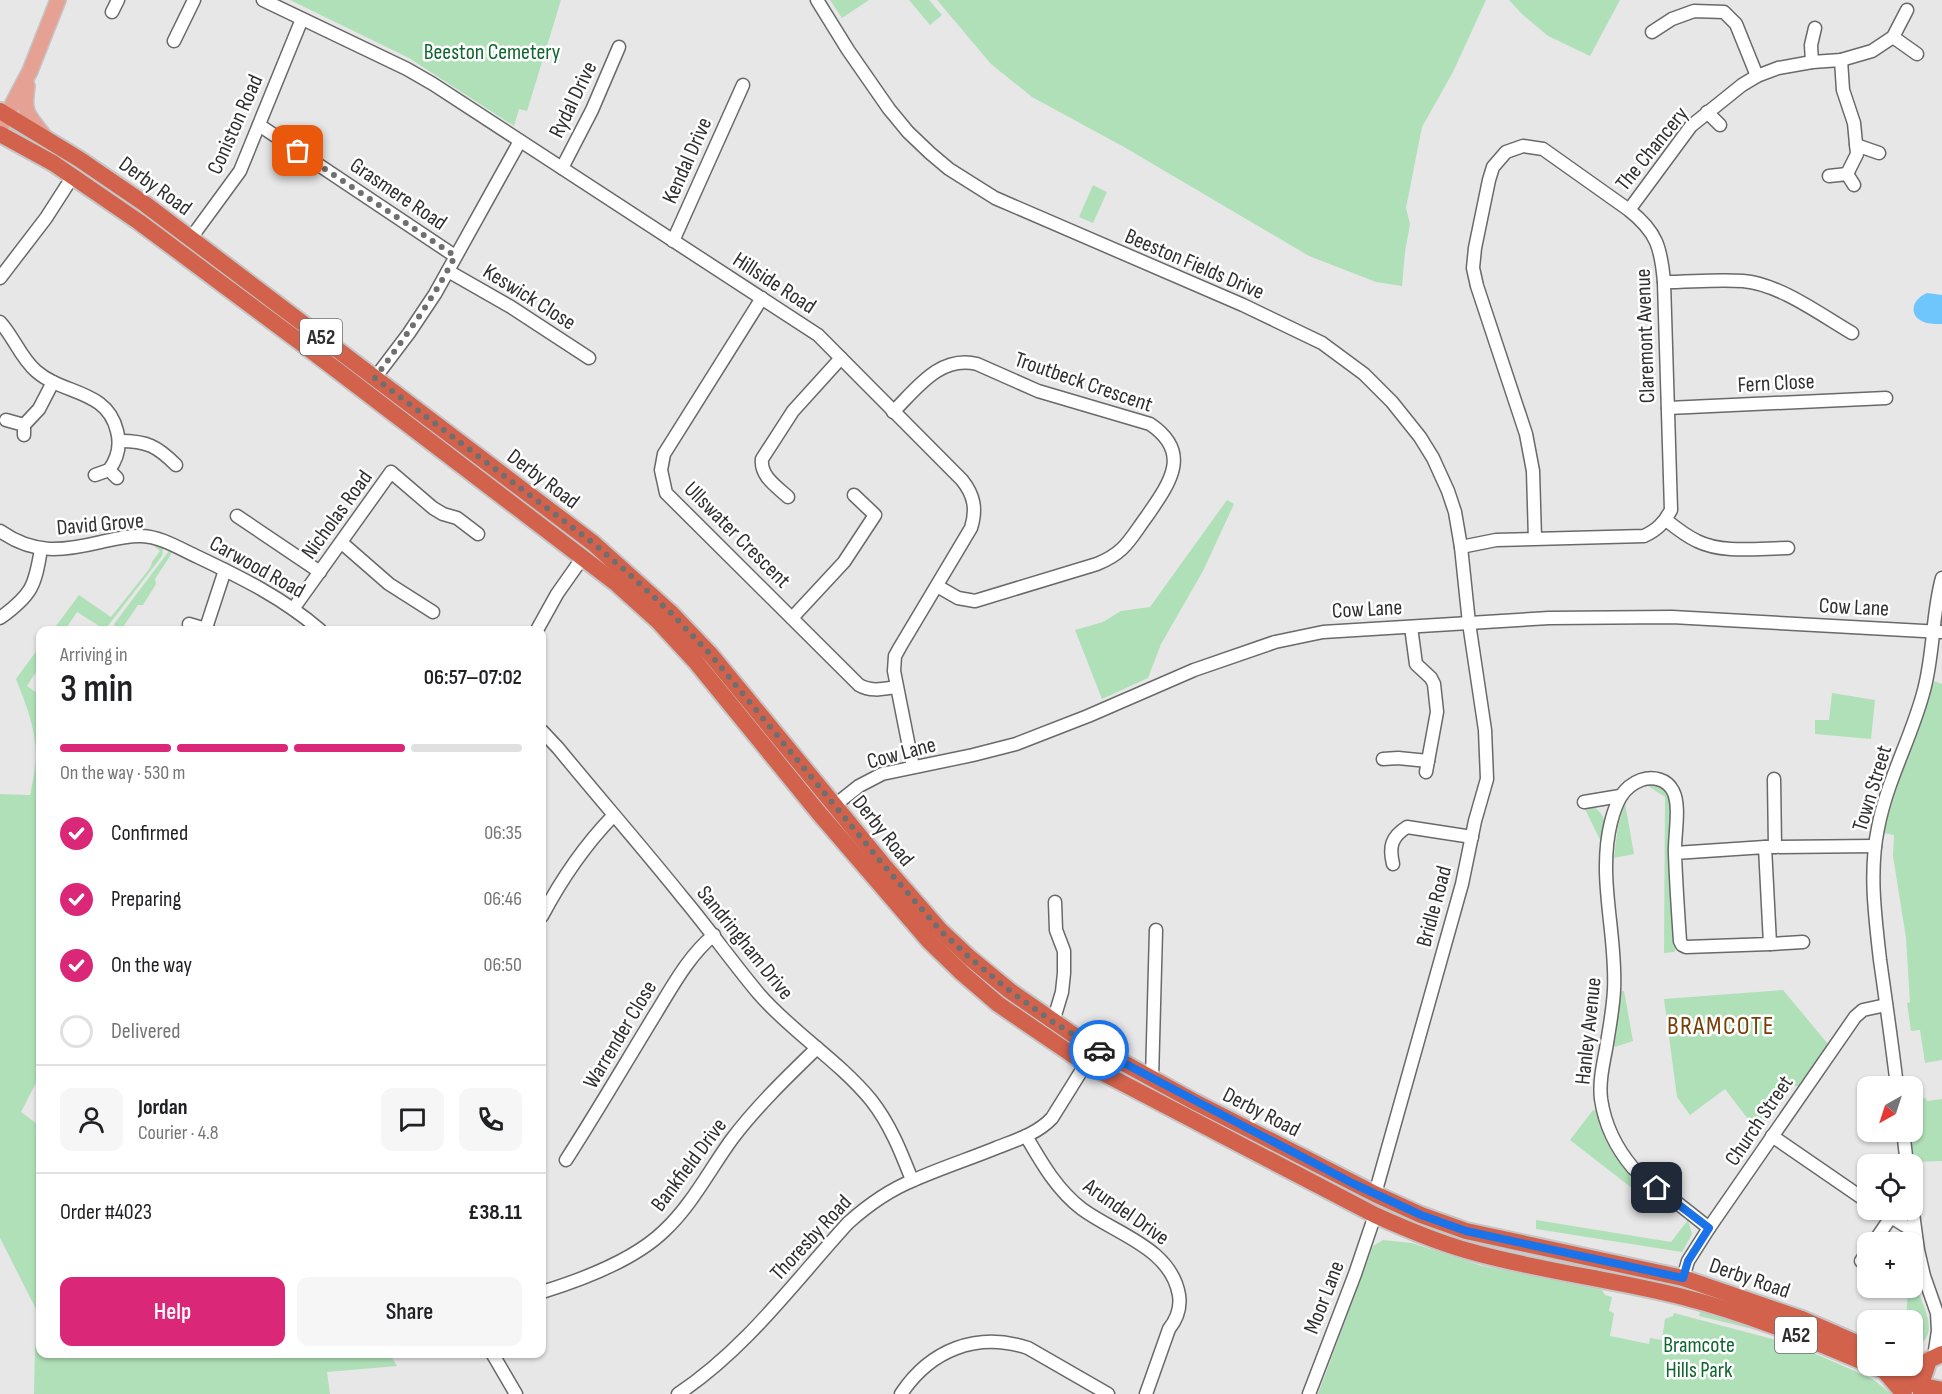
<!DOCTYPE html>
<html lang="en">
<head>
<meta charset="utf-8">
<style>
	body { margin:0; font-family:"Sofia Sans Condensed",sans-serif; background:#f6f6f6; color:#202124; height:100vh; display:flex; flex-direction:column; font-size:22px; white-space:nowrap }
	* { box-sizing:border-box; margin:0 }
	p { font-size:20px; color:#757577 }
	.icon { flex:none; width:33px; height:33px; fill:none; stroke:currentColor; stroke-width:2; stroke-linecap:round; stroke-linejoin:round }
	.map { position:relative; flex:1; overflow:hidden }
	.sheet { position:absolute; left:36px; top:626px; width:510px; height:732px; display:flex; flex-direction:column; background:#fff; border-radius:12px; box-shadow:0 2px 4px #0004 }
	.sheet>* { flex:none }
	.needle { width:39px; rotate:219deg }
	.buttons { position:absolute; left:1857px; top:1076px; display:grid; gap:12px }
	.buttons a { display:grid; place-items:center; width:66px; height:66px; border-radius:12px; background:#fff; box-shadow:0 2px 4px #0004; font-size:30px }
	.pin { position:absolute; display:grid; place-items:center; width:51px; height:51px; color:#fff; margin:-26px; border-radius:12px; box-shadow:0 3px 9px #0006 }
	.courier { position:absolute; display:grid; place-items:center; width:60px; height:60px; margin:-30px; border:4px solid #1a73e8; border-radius:50%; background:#fff; color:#222; box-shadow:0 2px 8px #0007 }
	.summary em { font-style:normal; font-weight:600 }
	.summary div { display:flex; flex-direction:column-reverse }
	.summary { display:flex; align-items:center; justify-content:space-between; height:102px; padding:0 24px }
	h1 { font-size:39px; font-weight:600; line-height:45px }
	.bar { display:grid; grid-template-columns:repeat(4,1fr); gap:9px 6px; align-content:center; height:72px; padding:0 24px }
	.bar i { height:8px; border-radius:4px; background:#e0e0e0 }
	.bar .selected { background:#db2777 }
	.bar p { grid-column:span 4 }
	.line { display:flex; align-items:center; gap:15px; padding:0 24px; border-top:2px solid #e0e0e0 }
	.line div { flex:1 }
	.round { display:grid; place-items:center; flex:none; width:63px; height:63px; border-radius:12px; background:#f6f6f6 }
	ol { padding:0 24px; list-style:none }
	li { display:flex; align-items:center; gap:18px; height:66px }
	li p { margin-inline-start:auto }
	li .icon { padding:6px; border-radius:50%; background:#db2777; color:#fff; stroke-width:4 }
	li:last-child { color:#757577 }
	li i { width:33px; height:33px; border:3px solid #e0e0e0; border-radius:50% }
	.action { display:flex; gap:12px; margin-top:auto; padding:12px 24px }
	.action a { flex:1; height:69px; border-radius:12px; background:#db2777; color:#fff; font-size:24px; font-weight:600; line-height:69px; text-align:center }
	.action a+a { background:#f6f6f6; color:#202124 }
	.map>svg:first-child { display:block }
	.green { fill:#b0e0b8 }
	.water { fill:#6fc6fd }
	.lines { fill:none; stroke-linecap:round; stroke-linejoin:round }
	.minor-casing { stroke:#69696a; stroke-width:15 }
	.major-casing { stroke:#c5c5c5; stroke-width:18 }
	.highway-casing { stroke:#c5c5c5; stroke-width:20 }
	.minor { stroke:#fff; stroke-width:12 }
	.major { stroke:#e4a194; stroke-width:15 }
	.highway { stroke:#d2624c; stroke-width:16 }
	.done { stroke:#6f6f70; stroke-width:6; stroke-dasharray:0 10.8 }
	.route { stroke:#1a73e8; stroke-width:8 }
	.labels { text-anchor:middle; stroke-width:5; stroke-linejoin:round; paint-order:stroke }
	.shield { fill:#fff; stroke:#6d6d6d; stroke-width:1.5 }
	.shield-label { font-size:21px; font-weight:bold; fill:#2f2f2f }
	.park-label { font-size:22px; fill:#0f652e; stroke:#fff }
	.street-label { font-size:22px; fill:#2f2f2f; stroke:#fff }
	.quarter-label { font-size:26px; letter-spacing:1.5px; fill:#773e08; stroke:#fff }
</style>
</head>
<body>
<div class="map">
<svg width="1942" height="1394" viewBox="0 0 1942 1394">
	<rect width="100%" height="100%" fill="#e7e7e8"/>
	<g class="green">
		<polygon points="290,0 561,0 527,111 519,109 514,126 409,58"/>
		<polygon points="830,0 869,0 842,18"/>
		<polygon points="909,0 929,0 942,15 930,25"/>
		<polygon points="937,0 1486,0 1453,72 1422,127 1406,208 1410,224 1405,252 1402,286 1376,282 1309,256 1124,147 1032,97 991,64"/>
		<polygon points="1509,0 1620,0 1590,56 1548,36 1522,14"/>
		<polygon points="1093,185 1107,192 1093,223 1079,217"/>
		<polygon points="1227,500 1234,504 1203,571 1161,644 1148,678 1102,699 1075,630 1103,622 1121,611 1150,607"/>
		<polygon points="153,545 163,548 162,556 107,627 104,629 77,612 65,630 53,630 79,595 111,617 150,568 152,562 160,551"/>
		<polygon points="169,551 172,552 170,556 155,579 156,584 143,605 138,605 121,630 116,630 114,624"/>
		<path d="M40 646V666L27 686 40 695V1075L21 1112 40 1126V1322L36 1309 0 1238V794L30 795C32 785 34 776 35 767 39 736 27 707 16 679Z"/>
		<polygon points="1934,681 1942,684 1942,1060 1925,1063 1920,1030 1911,1031 1907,1003 1910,1002 1906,938 1893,856 1894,835 1884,833 1889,810"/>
		<polygon points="1832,693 1875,700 1871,739 1815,734 1815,720 1829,720"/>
		<polygon points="1655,782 1669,792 1671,802 1675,952 1664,953 1665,797 1648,786 1635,789 1635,786"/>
		<polygon points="1625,803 1634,854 1614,858 1618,826"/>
		<path d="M1583 805H1591C1609 817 1605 824 1602 844Z"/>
		<polygon points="1783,990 1828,1044 1798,1086 1792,1086 1758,1132 1725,1089 1690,1115 1677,1097 1664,999"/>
		<polygon points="1621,991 1624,991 1633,1041 1615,1047 1613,1044"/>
		<polygon points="1926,1098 1927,1101 1942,1099 1942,1161 1915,1162 1915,1155 1912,1152 1910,1131 1912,1131 1913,1100"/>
		<path d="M1593 1110 1596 1111C1605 1149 1621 1169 1651 1193L1646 1199 1570 1140Z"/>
		<polygon points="1536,1220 1671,1242 1688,1220 1692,1234 1682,1252 1536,1229"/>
		<polygon points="1383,1240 1412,1243 1479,1265 1602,1290 1605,1295 1612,1297 1609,1311 1614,1313 1610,1336 1649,1344 1650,1338 1662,1340 1665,1319 1673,1316 1674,1313 1795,1345 1871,1378 1892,1394 1318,1394 1373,1246"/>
		<path d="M1917 1289C1924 1307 1942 1340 1913 1346L1912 1320H1906L1908 1290Z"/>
		<polygon points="1701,1309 1777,1335 1699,1316"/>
		<polygon points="40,1322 40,1353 389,1353 397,1366 327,1372 330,1394 34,1394 35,1348"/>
	</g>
	<path class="water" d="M1927 293 1942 295V324C1938 324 1932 324 1927 323 1908 318 1910 300 1927 293Z"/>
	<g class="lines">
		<defs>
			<g id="minor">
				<path d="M263 0 407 69 433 84 818 335 962 480C974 495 977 509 971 528L900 647 895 656 894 671 913 767"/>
				<polyline points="817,0 848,50 889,109 908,132 930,153 949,169 995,198 1243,305 1322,343 1364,374 1392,402 1420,437 1433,458 1448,491 1455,512 1461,547 1469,623 1485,730 1487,779 1475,821 1462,884 1375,1194"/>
				<polyline points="112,12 118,0"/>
				<polyline points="1652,32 1672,19 1694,11 1724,12 1736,24 1757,76"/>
				<polyline points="1893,37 1917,54"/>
				<polyline points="174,41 194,0"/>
				<polyline points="1841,60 1843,90 1854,123 1857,154 1847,174"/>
				<polyline points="1812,62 1811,45 1815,28"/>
				<polyline points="1707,112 1720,125"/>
				<polyline points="259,125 455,256"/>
				<polyline points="1856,145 1879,153"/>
				<polyline points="562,168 592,110 619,47"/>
				<polyline points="1829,176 1847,174 1854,185"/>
				<polyline points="1629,210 1691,126 1742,85 1757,76 1778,68 1812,62 1841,60 1872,51 1893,37 1907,10"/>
				<polyline points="191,238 240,171 302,19"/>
				<polyline points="673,241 743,85"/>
				<polyline points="448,271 511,307 589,358"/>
				<polyline points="0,278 46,218 73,176"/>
				<path d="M1664 282C1690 282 1717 279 1743 281 1780 284 1821 315 1852 333"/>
				<path d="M762 298 664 454 661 470 666 493 859 685C871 692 883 689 896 687"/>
				<path d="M0 322C14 337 20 357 36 371 63 395 107 389 117 431 121 446 118 458 109 470L95 475"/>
				<polyline points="375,378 409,333 435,294 520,141"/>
				<polyline points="1668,408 1886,398"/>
				<path d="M893 412C917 388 940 355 977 364L1038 391 1150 424C1193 453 1169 484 1147 516 1130 539 1125 553 1097 564L975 601 958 598 937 586"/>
				<polyline points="6,420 24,425 24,435"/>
				<polyline points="24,425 39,409 53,382"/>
				<path d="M120 441C147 441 157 446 176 465"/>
				<polyline points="109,470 117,478"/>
				<path d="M788 497C776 486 760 476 762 459L793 411 841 358"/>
				<polyline points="237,516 320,572"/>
				<path d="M1666 520C1676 528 1686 536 1697 541 1723 554 1760 548 1788 548"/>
				<path d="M0 531C34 555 63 551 101 542 114 539 129 535 142 536 162 537 180 549 198 557 242 578 283 598 320 630"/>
				<polyline points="342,543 389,584 433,612"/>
				<path d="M1461 547 1496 540 1644 536C1657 530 1664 523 1671 510L1664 282C1661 248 1657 232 1629 210L1543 149 1523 146 1506 152 1493 167 1489 180 1475 248 1473 268 1477 286 1526 434 1533 471 1535 539"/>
				<polyline points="293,609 391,472 433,508 443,514 457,518 478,534"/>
				<path d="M0 618C32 595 35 586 41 549"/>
				<polyline points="792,618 844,562 875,515 854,495"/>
				<polyline points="189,624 209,630"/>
				<polyline points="1411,627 1416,664 1431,678 1434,684 1437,712 1426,772"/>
				<polyline points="206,628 225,570"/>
				<polyline points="537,630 557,594 583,557"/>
				<path d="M542 731 558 748C599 798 642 847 683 898 709 929 733 963 759 994 793 1033 838 1060 871 1100 890 1124 901 1152 912 1180"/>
				<polyline points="1383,759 1398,758 1428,761"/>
				<polyline points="1774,779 1775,847"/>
				<polyline points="1584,802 1620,796"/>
				<polyline points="835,805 859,786 882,774 973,755 1016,744 1088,716 1194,670 1275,642 1323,632 1549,618 1672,617 1942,632"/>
				<polyline points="1765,847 1875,846"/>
				<path d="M1675 853 1765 847 1770 944 1686 947 1682 945 1680 941C1678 912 1676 883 1675 854 1674 837 1681 806 1673 791 1667 779 1653 776 1641 780 1622 787 1616 803 1611 822 1597 878 1617 934 1614 990 1613 1010 1609 1030 1606 1049 1603 1065 1599 1082 1601 1099 1605 1126 1616 1148 1633 1168L1709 1228"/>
				<path d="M1393 864C1389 847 1391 837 1407 827L1472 837"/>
				<path d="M542 916C561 880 585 845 613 816"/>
				<polyline points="1770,944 1803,942"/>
				<polyline points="1053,1022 1062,992 1064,973 1064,951 1056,930 1055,902"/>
				<polyline points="1152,1079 1156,930"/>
				<path d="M1897 1086C1892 1044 1886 1002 1880 960 1875 916 1869 871 1878 828 1887 780 1912 737 1924 690 1934 653 1932 614 1942 578"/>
				<polyline points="1903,1131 1907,1164"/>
				<path d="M1026 1136C1041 1162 1057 1190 1082 1209 1116 1234 1171 1248 1179 1295 1181 1308 1177 1319 1169 1329L1146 1394"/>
				<polyline points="1772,1136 1868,1202"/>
				<path d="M566 1160C597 1112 626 1062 656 1013 672 987 689 955 714 935"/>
				<polyline points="1912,1206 1918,1250 1924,1276 1937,1313 1938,1331 1934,1357"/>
				<polyline points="1878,1209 1915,1232"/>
				<polyline points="1874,1242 1891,1217"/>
				<polyline points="1861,1261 1868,1251"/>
				<polyline points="1683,1278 1688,1261 1709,1228 1855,1017 1863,1010 1886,1005"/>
				<path d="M542 1292C581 1280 634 1260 664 1231 692 1205 710 1169 732 1139 757 1106 787 1077 817 1048"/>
				<polyline points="492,1353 516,1394"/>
				<path d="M678 1394C746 1349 794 1282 848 1223 868 1205 889 1190 914 1180 941 1168 969 1159 996 1148 1016 1140 1037 1134 1052 1118L1095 1049"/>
				<path d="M901 1394C930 1350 977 1331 1028 1348L1108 1394"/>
				<polyline points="1309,1394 1355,1274 1375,1215"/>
			</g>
			<g id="major">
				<path d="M27 86C23 115 27 113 44 136"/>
				<polyline points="0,128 30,71 58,0"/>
			</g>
			<g id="highway">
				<polyline points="0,111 79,159 145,204 593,543 671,613 711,655 886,868 940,930 970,958 1010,991 1078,1038 1193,1101 1375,1194 1421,1215 1466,1231 1683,1278 1802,1319 1868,1348"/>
				<path d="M0 134 53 163 139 222 300 342 617 584 658 621 695 661 818 812 929 941 962 973 998 1004 1086 1064 1375 1215C1406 1229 1436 1242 1469 1251 1539 1271 1612 1279 1683 1297 1746 1313 1807 1338 1868 1364"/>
				<polyline points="1871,1365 1913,1384 1942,1390"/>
				<polyline points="1887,1374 1904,1394"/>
				<polyline points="1921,1394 1923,1378 1929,1360 1942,1354"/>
			</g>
		</defs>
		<use href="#minor" class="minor-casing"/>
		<use href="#major" class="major-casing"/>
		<use href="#highway" class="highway-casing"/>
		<use href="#minor" class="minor"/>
		<use href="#major" class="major"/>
		<use href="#highway" class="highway"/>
	</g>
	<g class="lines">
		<path class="done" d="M298 151 455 256C433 300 404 338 375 378L593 543 628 573 671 613 711 655 886 868 940 930 970 958 1010 991 1053 1022 1099 1050"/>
		<polyline class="route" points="1099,1050 1354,1184 1421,1215 1466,1231 1683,1278 1688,1261 1709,1228 1657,1188"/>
	</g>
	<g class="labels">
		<g class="shield">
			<rect x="300" y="319" width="42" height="36" rx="4.5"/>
			<rect x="1775" y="1317" width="42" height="36" rx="4.5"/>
		</g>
		<g class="shield-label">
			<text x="321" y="344">A52</text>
			<text x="1796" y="1342">A52</text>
		</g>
		<g class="park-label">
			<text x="492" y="59">Beeston Cemetery</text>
			<text x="1699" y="1352">Bramcote<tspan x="1699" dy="25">Hills Park</tspan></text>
		</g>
		<g class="street-label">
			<text transform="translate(572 99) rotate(-64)" y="8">Rydal Drive</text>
			<text transform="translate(234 124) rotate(-66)" y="8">Coniston Road</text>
			<text transform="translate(1651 148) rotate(-51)" y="8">The Chancery</text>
			<text transform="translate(686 160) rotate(-66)" y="8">Kendal Drive</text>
			<text transform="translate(156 185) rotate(36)" y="8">Derby Road</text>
			<text transform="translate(399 193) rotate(34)" y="8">Grasmere Road</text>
			<text transform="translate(1195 263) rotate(23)" y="8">Beeston Fields Drive</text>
			<text transform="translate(775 282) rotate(33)" y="8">Hillside Road</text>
			<text transform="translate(530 296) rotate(32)" y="8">Keswick Close</text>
			<text transform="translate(1644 336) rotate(-92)" y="8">Claremont Avenue</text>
			<text transform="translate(1084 381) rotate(19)" y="8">Troutbeck Crescent</text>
			<text transform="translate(1776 382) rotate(-3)" y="8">Fern Close</text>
			<text transform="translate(544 478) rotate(37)" y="8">Derby Road</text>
			<text transform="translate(336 514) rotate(-54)" y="8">Nicholas Road</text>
			<text transform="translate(100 523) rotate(-5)" y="8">David Grove</text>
			<text transform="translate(738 534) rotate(45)" y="8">Ullswater Crescent</text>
			<text transform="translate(258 566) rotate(29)" y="8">Carwood Road</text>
			<text transform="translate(1854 606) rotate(3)" y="8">Cow Lane</text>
			<text transform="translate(1367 608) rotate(-3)" y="8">Cow Lane</text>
			<text transform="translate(901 752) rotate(-15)" y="8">Cow Lane</text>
			<text transform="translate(1871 788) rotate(-73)" y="8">Town Street</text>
			<text transform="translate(884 830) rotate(51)" y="8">Derby Road</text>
			<text transform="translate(1433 906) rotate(-75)" y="8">Bridle Road</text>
			<text transform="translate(746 942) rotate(51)" y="8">Sandringham Drive</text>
			<text transform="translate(1587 1031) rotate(-84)" y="8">Hanley Avenue</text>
			<text transform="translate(619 1034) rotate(-59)" y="8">Warrender Close</text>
			<text transform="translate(1262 1111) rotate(27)" y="8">Derby Road</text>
			<text transform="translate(1758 1120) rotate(-56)" y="8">Church Street</text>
			<text transform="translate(688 1164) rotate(-53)" y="8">Bankfield Drive</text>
			<text transform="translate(1127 1211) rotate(35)" y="8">Arundel Drive</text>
			<text transform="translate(810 1237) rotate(-47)" y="8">Thoresby Road</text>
			<text transform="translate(1750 1277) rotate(19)" y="8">Derby Road</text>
			<text transform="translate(1323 1297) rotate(-69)" y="8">Moor Lane</text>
		</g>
		<g class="quarter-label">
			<text x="1721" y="1034">BRAMCOTE</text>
		</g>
	</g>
</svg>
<div class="buttons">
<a><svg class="needle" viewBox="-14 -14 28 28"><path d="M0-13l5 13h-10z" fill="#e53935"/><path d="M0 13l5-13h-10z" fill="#757577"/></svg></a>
<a><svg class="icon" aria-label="locate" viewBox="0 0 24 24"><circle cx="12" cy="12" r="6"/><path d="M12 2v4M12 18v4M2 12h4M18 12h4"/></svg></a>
<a>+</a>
<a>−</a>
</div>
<div class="pin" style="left:298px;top:151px;background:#ea580c"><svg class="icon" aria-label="bag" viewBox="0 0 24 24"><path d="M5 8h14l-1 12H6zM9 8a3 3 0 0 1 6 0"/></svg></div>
<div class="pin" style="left:1657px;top:1188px;background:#1f2937"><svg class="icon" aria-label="home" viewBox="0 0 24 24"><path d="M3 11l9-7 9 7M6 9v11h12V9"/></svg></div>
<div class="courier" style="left:1099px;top:1050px"><svg class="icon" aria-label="car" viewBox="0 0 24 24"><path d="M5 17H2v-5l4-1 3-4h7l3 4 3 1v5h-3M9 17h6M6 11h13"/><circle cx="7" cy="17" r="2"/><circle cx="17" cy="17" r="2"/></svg></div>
<section class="sheet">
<div class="summary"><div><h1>3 min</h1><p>Arriving in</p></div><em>06:57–07:02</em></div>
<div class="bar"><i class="selected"></i><i class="selected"></i><i class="selected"></i><i></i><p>On the way · 530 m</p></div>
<ol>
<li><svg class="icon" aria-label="check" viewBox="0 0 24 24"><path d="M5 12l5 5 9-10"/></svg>Confirmed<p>06:35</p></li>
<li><svg class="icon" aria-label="check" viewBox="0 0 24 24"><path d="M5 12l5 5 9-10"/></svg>Preparing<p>06:46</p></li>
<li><svg class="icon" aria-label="check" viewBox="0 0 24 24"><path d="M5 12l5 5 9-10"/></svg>On the way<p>06:50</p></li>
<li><i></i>Delivered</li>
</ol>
<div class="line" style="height:108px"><a class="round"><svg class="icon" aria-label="person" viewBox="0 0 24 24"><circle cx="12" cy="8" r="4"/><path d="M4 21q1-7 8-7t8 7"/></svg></a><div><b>Jordan</b><p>Courier · 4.8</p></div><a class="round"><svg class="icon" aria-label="chat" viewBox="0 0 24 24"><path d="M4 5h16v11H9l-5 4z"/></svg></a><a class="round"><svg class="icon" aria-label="phone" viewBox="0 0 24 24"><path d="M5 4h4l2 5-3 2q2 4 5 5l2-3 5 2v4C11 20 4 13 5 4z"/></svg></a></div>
<div class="line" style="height:78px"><div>Order #4023</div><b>£38.11</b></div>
<div class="action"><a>Help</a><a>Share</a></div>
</section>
</div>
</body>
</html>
